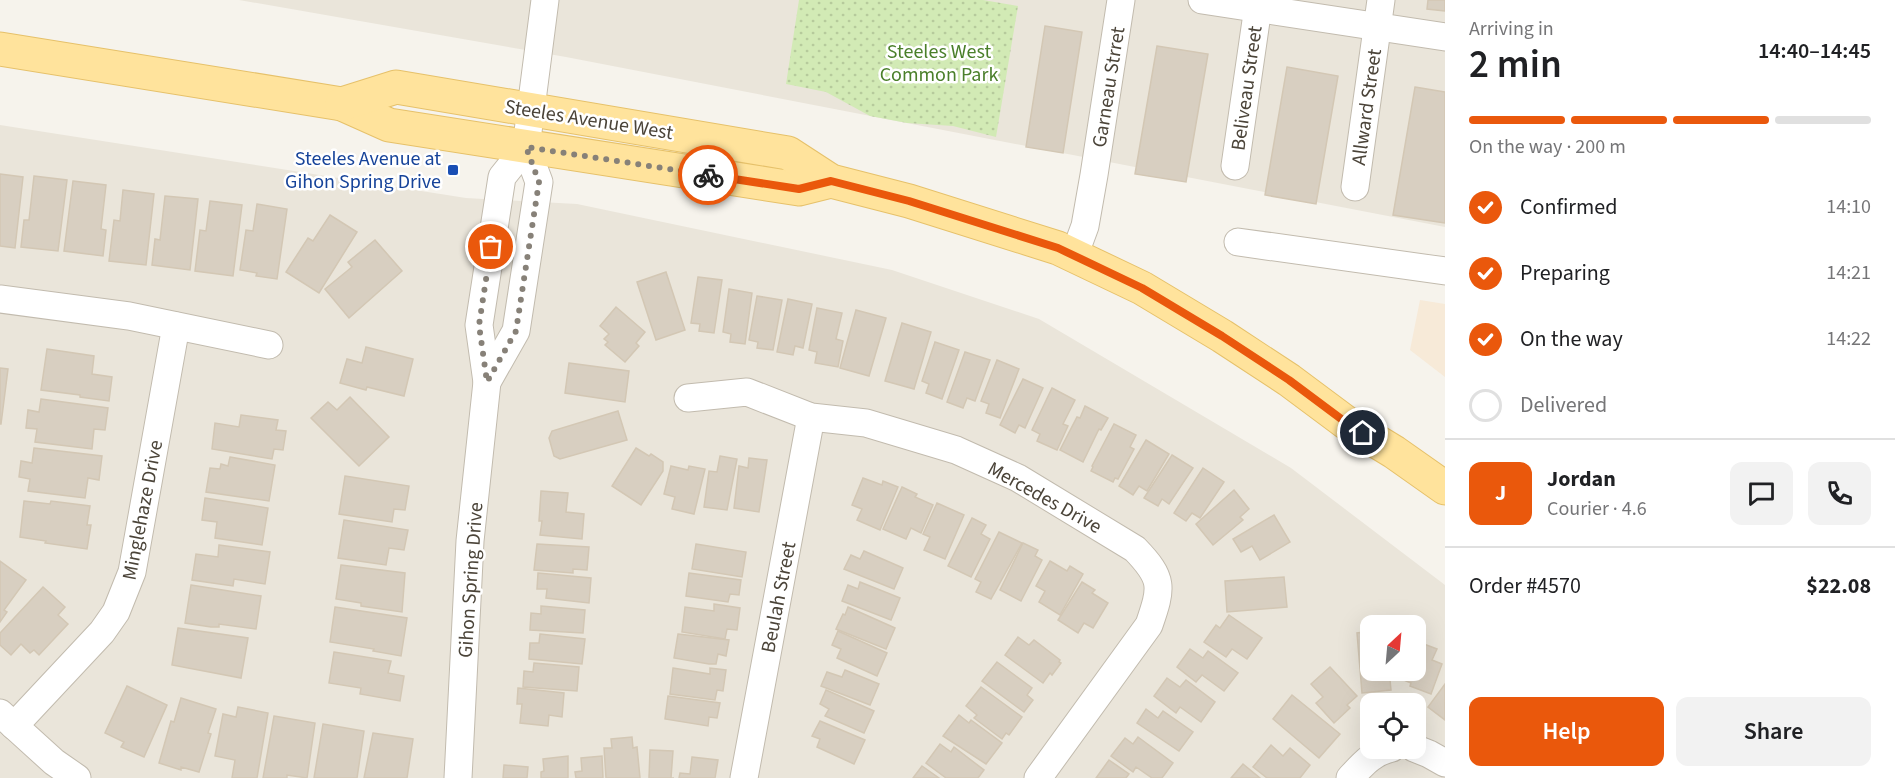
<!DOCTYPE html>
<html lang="en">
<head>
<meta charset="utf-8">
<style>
	body { margin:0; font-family:"Source Sans 3",sans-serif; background:#f2f2f2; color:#202124; height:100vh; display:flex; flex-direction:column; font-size:22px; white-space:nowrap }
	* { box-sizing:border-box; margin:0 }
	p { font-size:20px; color:#757577 }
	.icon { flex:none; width:33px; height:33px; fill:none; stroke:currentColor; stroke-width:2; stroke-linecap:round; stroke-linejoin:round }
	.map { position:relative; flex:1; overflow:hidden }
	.side { display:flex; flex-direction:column; background:#fff; width:450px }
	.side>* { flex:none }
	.needle { width:39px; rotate:26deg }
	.buttons { position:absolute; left:1360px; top:615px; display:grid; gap:12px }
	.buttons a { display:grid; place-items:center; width:66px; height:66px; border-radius:12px; background:#fff; box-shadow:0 6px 24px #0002; font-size:30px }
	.pin { position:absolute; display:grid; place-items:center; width:51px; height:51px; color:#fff; margin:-26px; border:3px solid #fff; border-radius:50%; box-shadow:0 2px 6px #0007 }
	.courier { position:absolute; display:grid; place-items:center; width:60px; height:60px; margin:-30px; border:4px solid #ea580c; border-radius:50%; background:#fff; color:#222; box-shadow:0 2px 8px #0007 }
	.summary em { font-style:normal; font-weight:600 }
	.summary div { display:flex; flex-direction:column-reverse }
	.summary { display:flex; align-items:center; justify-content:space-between; height:102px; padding:0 24px }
	h1 { font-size:39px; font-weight:600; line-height:45px }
	.bar { display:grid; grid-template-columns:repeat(4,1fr); gap:9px 6px; align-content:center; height:72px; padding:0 24px }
	.bar i { height:8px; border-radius:4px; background:#e0e0e0 }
	.bar .selected { background:#ea580c }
	.bar p { grid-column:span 4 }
	.line { display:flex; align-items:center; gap:15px; padding:0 24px; border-top:2px solid #e0e0e0 }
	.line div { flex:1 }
	.round { display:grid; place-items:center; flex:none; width:63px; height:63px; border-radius:12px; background:#f2f2f2 }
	ol { padding:0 24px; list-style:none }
	li { display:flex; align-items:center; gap:18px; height:66px }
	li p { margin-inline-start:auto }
	li .icon { padding:6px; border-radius:50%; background:#ea580c; color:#fff; stroke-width:4 }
	li:last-child { color:#757577 }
	li i { width:33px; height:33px; border:3px solid #e0e0e0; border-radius:50% }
	.cta { display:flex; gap:12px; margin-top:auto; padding:12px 24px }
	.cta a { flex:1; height:69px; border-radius:12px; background:#ea580c; color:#fff; font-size:24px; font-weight:600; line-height:69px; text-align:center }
	.cta a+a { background:#f2f2f2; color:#202124 }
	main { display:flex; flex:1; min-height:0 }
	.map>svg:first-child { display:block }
	.residential { fill:#eae5da; fill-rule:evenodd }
	.commercial { fill:#f7ead8 }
	.park { fill:url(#park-dots) }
	.building { fill:#d8cfc1; stroke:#d3c7b4; stroke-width:1.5 }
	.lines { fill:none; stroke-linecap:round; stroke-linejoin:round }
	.minor-casing { stroke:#c2bbae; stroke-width:29 }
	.major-casing { stroke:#e6c16a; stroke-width:35 }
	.minor { stroke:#fff; stroke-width:27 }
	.major { stroke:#ffe39c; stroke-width:33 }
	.done { stroke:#878178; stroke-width:6; stroke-dasharray:0 10.8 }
	.route { stroke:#ea580c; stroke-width:8 }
	.transit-dot { fill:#1a4fb4; stroke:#fff; stroke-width:2 }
	.labels { text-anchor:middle; stroke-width:5; stroke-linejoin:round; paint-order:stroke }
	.park-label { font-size:20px; fill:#4a7f2a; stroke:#fff }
	.street-label { font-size:20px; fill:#4b4439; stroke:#fff }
	.transit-label { font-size:20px; fill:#164399; stroke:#fff; text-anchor:end }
</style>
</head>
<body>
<main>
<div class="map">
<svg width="1445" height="778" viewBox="0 0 1445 778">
	<defs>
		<pattern id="park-dots" width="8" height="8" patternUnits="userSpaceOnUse" patternTransform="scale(1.5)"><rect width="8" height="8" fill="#d2eab5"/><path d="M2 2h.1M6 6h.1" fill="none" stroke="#b6ca9c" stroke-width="1.8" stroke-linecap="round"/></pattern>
	</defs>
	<rect width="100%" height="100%" fill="#f6f3ec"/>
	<g class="residential">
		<polygon points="239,0 1445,0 1445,227 566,57"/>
		<path d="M0 125 466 198 577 204 892 270 1039 319 1291 468 1445 585V778H0ZM1371 626H1416V670H1371ZM1371 704H1416V748H1371Z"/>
	</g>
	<polygon class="commercial" points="1420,300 1445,304 1445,377 1410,350"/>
	<polygon class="park" points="799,0 983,0 1018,6 996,137 953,126 907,123 870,116 826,92 786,84"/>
	<g class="building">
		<polygon points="1428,0 1445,0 1445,11 1427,9"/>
		<polygon points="1045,26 1082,32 1063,153 1026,147"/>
		<polygon points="1157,46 1208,54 1186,182 1135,174"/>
		<polygon points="1287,67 1338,76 1316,204 1265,195"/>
		<polygon points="1415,87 1445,92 1445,223 1393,215"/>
		<polygon points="0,174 23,177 15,248 0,246"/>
		<polygon points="34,176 67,180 58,251 21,247 24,220 29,220"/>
		<polygon points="73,181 106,185 101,229 106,230 103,256 64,251"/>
		<polygon points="123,190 154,194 146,265 109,261 114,220 120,221"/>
		<polygon points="165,196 198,199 190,270 152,265 155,239 160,240"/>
		<polygon points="210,201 242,205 233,276 195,271 200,230 206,231"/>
		<polygon points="257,204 287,209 277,279 256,276 257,273 240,270 246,230 253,231"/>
		<polygon points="330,215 357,232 319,293 286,272 308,238 313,241"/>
		<polygon points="375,240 402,271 349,318 325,289 352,267 348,262"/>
		<polygon points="666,272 685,330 656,340 637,282"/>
		<polygon points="698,277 722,280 714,333 699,331 700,324 691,323"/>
		<polygon points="729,289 752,293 745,344 730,342 731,334 723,332"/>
		<polygon points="757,296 782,300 773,350 757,348 758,342 749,340"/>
		<polygon points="788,299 812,304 803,348 795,346 793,355 777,352"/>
		<polygon points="616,307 645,332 636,343 639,346 625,362 605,345 608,342 604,339 609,334 600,326"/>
		<polygon points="817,308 842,313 836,339 843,341 838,367 815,363 817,352 809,350"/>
		<polygon points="856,310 886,318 869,376 840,368"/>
		<polygon points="902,323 931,332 914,389 885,381"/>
		<polygon points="935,342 959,350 942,399 926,393 929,384 922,381"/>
		<polygon points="366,347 413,359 404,396 367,387 366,390 340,383 347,359 362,363"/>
		<polygon points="47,349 94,356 92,374 112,377 109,401 80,397 80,395 41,390"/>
		<polygon points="965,352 990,360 975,401 967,398 963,408 947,402"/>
		<polygon points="997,360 1019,369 1000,418 986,413 989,404 981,401"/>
		<polygon points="569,363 629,371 625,402 565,393"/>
		<polygon points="0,368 8,369 1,424 0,424"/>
		<polygon points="1023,379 1043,388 1025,428 1019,425 1015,433 1000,425"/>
		<polygon points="1052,388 1075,400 1063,424 1068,426 1057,450 1037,441 1040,434 1032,430"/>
		<polygon points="350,397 389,437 359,466 311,418 328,402 337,410"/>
		<polygon points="41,399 108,408 105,430 94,429 92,449 35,442 37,429 26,428 28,410 39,412"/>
		<polygon points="1085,406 1108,418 1101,430 1099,429 1083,462 1060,450 1077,417 1080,418"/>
		<polygon points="618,411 627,440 560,459 554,456 549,438 552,431"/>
		<polygon points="241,415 278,420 276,430 286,431 283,450 274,449 272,459 212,449 215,423 239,427"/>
		<polygon points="1114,424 1136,435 1130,447 1134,449 1118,479 1115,478 1113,482 1091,471 1093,467 1092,466"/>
		<polygon points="1146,440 1169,454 1147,491 1139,486 1133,495 1119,486"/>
		<polygon points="34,448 102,456 99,480 88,478 85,498 28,491 30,479 19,477 21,461 32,463"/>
		<polygon points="636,448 649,456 651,454 663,462 663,471 641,505 612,486"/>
		<polygon points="1172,455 1193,468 1169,504 1162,499 1158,506 1144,498"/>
		<polygon points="720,456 737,459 727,510 704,507 709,471 717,472"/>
		<polygon points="230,457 275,465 269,501 206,492 210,468 220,469 221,464 228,466"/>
		<polygon points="749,458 767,460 759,512 734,508 739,466 748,468"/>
		<polygon points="671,466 688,470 689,466 705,469 694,514 672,509 675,497 664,494"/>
		<polygon points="1203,468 1224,482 1200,518 1192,513 1186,521 1174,513"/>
		<polygon points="345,476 409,486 405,510 394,509 392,522 339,514"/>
		<polygon points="863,478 882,485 883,481 898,487 880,530 857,520 862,509 852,505"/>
		<polygon points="902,487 917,494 915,497 933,505 921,533 911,528 906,539 883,529"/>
		<polygon points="1234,490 1249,509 1240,517 1243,520 1213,545 1196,524"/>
		<polygon points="541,491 568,493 566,512 584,514 582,539 540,535 542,521 539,521"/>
		<polygon points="205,498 268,508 262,545 215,538 217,522 202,520"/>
		<polygon points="24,501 50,504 51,501 90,506 87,525 91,525 87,549 45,543 46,541 20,537"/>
		<polygon points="937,503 964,515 945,559 924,550 930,537 923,534"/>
		<polygon points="1274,515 1290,542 1260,560 1252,546 1241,552 1233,539"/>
		<polygon points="972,518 986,525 981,534 990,539 971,577 948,566"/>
		<polygon points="344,520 408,530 404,550 389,548 386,565 338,558"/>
		<polygon points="999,532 1022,543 991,599 976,592 981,582 975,579"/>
		<polygon points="1023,543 1038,550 1035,556 1042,560 1021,601 1000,590"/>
		<polygon points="537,544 589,547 587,570 573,569 573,573 534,570"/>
		<polygon points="696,544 746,552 742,577 692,569"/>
		<polygon points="219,545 270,552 265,584 234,579 233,586 192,580 196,554 218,557"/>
		<polygon points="864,551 903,568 894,589 844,569 851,555 860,559"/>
		<polygon points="0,561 26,580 4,610 7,612 0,622"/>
		<polygon points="1050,561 1067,571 1070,566 1083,574 1060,615 1039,602 1045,591 1036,586"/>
		<polygon points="341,565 405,573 402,612 361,606 361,603 336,599"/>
		<polygon points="538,573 591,578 589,603 546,598 547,589 537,589"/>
		<polygon points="689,573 741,580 739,595 730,594 728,602 686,596"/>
		<polygon points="1284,577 1287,607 1227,612 1225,581"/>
		<polygon points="860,582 900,598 891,620 842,601 848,585 858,589"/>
		<polygon points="1082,582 1095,590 1092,593 1108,603 1093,628 1084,623 1078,633 1058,620"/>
		<polygon points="191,585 261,596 256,629 219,624 219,627 211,627 185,623"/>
		<polygon points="43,587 65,607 58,615 68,624 39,655 34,650 30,653 21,644 11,655 0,645 0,633"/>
		<polygon points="714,604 740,608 737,630 727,629 725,639 682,632 685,607 714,611"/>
		<polygon points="541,606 585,610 583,633 530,630 531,613 541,614"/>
		<polygon points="335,607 407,618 401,656 373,651 374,649 330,642"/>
		<polygon points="848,607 895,628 886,649 836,629 843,614 845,615"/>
		<polygon points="1229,615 1262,638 1247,659 1232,649 1226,657 1204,642 1216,625 1220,628"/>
		<polygon points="178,628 248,638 241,678 172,665"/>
		<polygon points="838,631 887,653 877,676 837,658 841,649 832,645"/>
		<polygon points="1371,631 1371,670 1389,670 1391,690 1362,693 1357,633"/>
		<polygon points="540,634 585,639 582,664 529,659 530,643 539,643"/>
		<polygon points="678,634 729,640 726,656 718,654 716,664 709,664 674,658"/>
		<polygon points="1018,637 1029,645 1034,640 1060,660 1059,662 1061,663 1052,675 1050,673 1043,683 1005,655"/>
		<polygon points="1416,641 1437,649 1432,660 1442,664 1431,694 1410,686 1411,683 1399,678 1402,670 1416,670"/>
		<polygon points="1190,649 1203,658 1208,651 1238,673 1224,691 1202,675 1196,682 1177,667"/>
		<polygon points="334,652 391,661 388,673 404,676 400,701 360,694 361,688 329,683"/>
		<polygon points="997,662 1032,688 1027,695 1033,700 1024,712 982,681"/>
		<polygon points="534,663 579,667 577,691 523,687 524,671 533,672"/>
		<polygon points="1330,667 1357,696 1347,705 1350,708 1334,723 1316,703 1323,697 1311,684"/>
		<polygon points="673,668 710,674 710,668 726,670 723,691 717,690 715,700 670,694"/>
		<polygon points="845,670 879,684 870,705 821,686 827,672 842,677"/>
		<polygon points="1167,678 1180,687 1186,680 1215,702 1201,722 1180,707 1176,713 1154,696"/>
		<polygon points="1445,684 1445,720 1428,707"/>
		<polygon points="127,686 167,705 144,757 121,747 124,742 105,733"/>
		<polygon points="981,687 1022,717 1009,735 1006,733 1002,739 974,718 977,715 966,706"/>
		<polygon points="518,688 564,693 562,717 549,715 548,726 520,723 522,704 517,704"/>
		<polygon points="826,690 874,711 864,733 825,716 829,709 820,704"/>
		<polygon points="1292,695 1340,734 1319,758 1273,719"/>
		<polygon points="668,696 720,703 717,718 709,717 708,726 665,719"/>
		<polygon points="181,698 216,709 208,733 211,734 199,772 181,767 181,770 159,763 171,721 174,722"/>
		<polygon points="238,707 268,713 257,778 232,778 235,760 215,756 223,714 236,717"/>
		<polygon points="1146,709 1158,718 1163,711 1193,732 1179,751 1137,723"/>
		<polygon points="959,715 969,723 971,720 1002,743 986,764 943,736"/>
		<polygon points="274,716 315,723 307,778 287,775 287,778 263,778"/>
		<polygon points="820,721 865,740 854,764 817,747 820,739 812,736"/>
		<polygon points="323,724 364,731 357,778 314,778"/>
		<polygon points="373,733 413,739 407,778 364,778"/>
		<polygon points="632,737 633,748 637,747 640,778 606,778 604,748 612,748 611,739"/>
		<polygon points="1138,737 1173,763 1162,778 1152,778 1136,767 1133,772 1111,756 1125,738 1133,744"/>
		<polygon points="940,744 951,752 954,747 984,770 978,778 946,778 926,763"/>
		<polygon points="1271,745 1283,756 1290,748 1310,765 1300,778 1267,778 1253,767"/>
		<polygon points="650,750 673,751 671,778 674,778 649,778"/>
		<polygon points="568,756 568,778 541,778 541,772 544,771 543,759"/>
		<polygon points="602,756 603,778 576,778 575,772 582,771 581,758"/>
		<polygon points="692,757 718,760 715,778 679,778 680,773 690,774"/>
		<polygon points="1109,760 1129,774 1126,778 1096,778"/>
		<polygon points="1243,764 1260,778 1231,778"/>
		<polygon points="504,765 528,767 527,778 503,778"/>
		<polygon points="922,766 939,778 913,778"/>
	</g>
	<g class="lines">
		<defs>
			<g id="minor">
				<polyline points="1202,0 1445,37"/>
				<polyline points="1235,166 1259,0"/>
				<polyline points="1355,187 1381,0"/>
				<polyline points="1238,242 1445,271"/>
				<polyline points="1074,256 1085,226 1094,175 1121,0"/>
				<polyline points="0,299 129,316 269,345"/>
				<polyline points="487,382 516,331 539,182 526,147"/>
				<path d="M688 398 747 392 811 417 866 423 956 450 1018 478 1135 549C1164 579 1162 587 1149 625L1038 778"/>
				<polyline points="0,713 54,762 77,778"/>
				<polyline points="14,726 102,632 116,612 132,572 176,326"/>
				<polyline points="1414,748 1429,754 1445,763"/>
				<polyline points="458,778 470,541 487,382 479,325 502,177 526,147 545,0"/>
				<polyline points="744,778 811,417"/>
				<path d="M1350 778C1363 764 1373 752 1392 748"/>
			</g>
			<g id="major">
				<polyline points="0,49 342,104 389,125 799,189 831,181"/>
				<polyline points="342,104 396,87 788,153 831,181 909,201 1058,248 1142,288 1222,336 1289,380 1348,424 1394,452 1445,488"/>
			</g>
		</defs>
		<use href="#minor" class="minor-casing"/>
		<use href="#major" class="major-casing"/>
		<use href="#minor" class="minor"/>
		<use href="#major" class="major"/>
	</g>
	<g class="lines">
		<polyline class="done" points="491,247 479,325 487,382 516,331 539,182 526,147 708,175"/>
		<polyline class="route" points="708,175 799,189 831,181 909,201 1058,248 1142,288 1222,336 1289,380 1348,424 1363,433"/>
	</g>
	<rect class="transit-dot" x="447" y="164" width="12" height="12" rx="3"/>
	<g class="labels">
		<g class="park-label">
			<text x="939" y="58">Steeles West<tspan x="939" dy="23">Common Park</tspan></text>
		</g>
		<g class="street-label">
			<text transform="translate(1108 87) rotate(-81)" y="7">Garneau Strret</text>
			<text transform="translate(1246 88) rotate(-82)" y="7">Beliveau Street</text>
			<text transform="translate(1366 107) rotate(-82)" y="7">Allward Street</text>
			<text transform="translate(589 119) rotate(9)" y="7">Steeles Avenue West</text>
			<text transform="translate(1045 497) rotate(29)" y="7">Mercedes Drive</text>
			<text transform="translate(142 510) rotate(-79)" y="7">Minglehaze Drive</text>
			<text transform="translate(470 580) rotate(-86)" y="7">Gihon Spring Drive</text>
			<text transform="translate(778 597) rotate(-79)" y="7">Beulah Street</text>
		</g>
		<g class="transit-label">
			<text x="441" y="165">Steeles Avenue at<tspan x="441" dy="23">Gihon Spring Drive</tspan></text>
		</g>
	</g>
</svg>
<div class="buttons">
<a><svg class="needle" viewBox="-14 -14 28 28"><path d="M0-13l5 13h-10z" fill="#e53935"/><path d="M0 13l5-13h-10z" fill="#757577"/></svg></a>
<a><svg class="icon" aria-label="locate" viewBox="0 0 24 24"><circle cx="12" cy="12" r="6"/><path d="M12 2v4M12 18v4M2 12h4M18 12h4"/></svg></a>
</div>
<div class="pin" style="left:491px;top:247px;background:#ea580c"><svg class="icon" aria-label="bag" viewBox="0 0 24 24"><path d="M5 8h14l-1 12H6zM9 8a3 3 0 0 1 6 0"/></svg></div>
<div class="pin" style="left:1363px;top:433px;background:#1f2937"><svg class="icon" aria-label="home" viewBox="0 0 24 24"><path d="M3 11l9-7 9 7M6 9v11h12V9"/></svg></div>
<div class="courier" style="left:708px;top:175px"><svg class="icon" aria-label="bike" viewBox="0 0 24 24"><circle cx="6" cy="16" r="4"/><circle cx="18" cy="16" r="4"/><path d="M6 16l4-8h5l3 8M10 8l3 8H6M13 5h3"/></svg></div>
</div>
<section class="side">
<div class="summary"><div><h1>2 min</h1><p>Arriving in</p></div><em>14:40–14:45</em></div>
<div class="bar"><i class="selected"></i><i class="selected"></i><i class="selected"></i><i></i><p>On the way · 200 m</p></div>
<ol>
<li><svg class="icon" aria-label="check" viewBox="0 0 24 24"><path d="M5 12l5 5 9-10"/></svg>Confirmed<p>14:10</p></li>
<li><svg class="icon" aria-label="check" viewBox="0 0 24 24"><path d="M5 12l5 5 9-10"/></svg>Preparing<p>14:21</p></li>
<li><svg class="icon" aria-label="check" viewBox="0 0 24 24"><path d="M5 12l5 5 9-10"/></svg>On the way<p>14:22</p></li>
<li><i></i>Delivered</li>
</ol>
<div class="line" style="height:108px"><b class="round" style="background:#ea580c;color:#fff">J</b><div><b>Jordan</b><p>Courier · 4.6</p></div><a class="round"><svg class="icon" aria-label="chat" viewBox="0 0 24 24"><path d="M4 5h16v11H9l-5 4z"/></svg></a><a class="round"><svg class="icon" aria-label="phone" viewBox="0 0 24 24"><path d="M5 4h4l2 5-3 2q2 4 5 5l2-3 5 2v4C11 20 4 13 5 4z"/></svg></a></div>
<div class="line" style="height:78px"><div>Order #4570</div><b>$22.08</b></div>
<div class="cta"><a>Help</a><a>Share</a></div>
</section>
</main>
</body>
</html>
